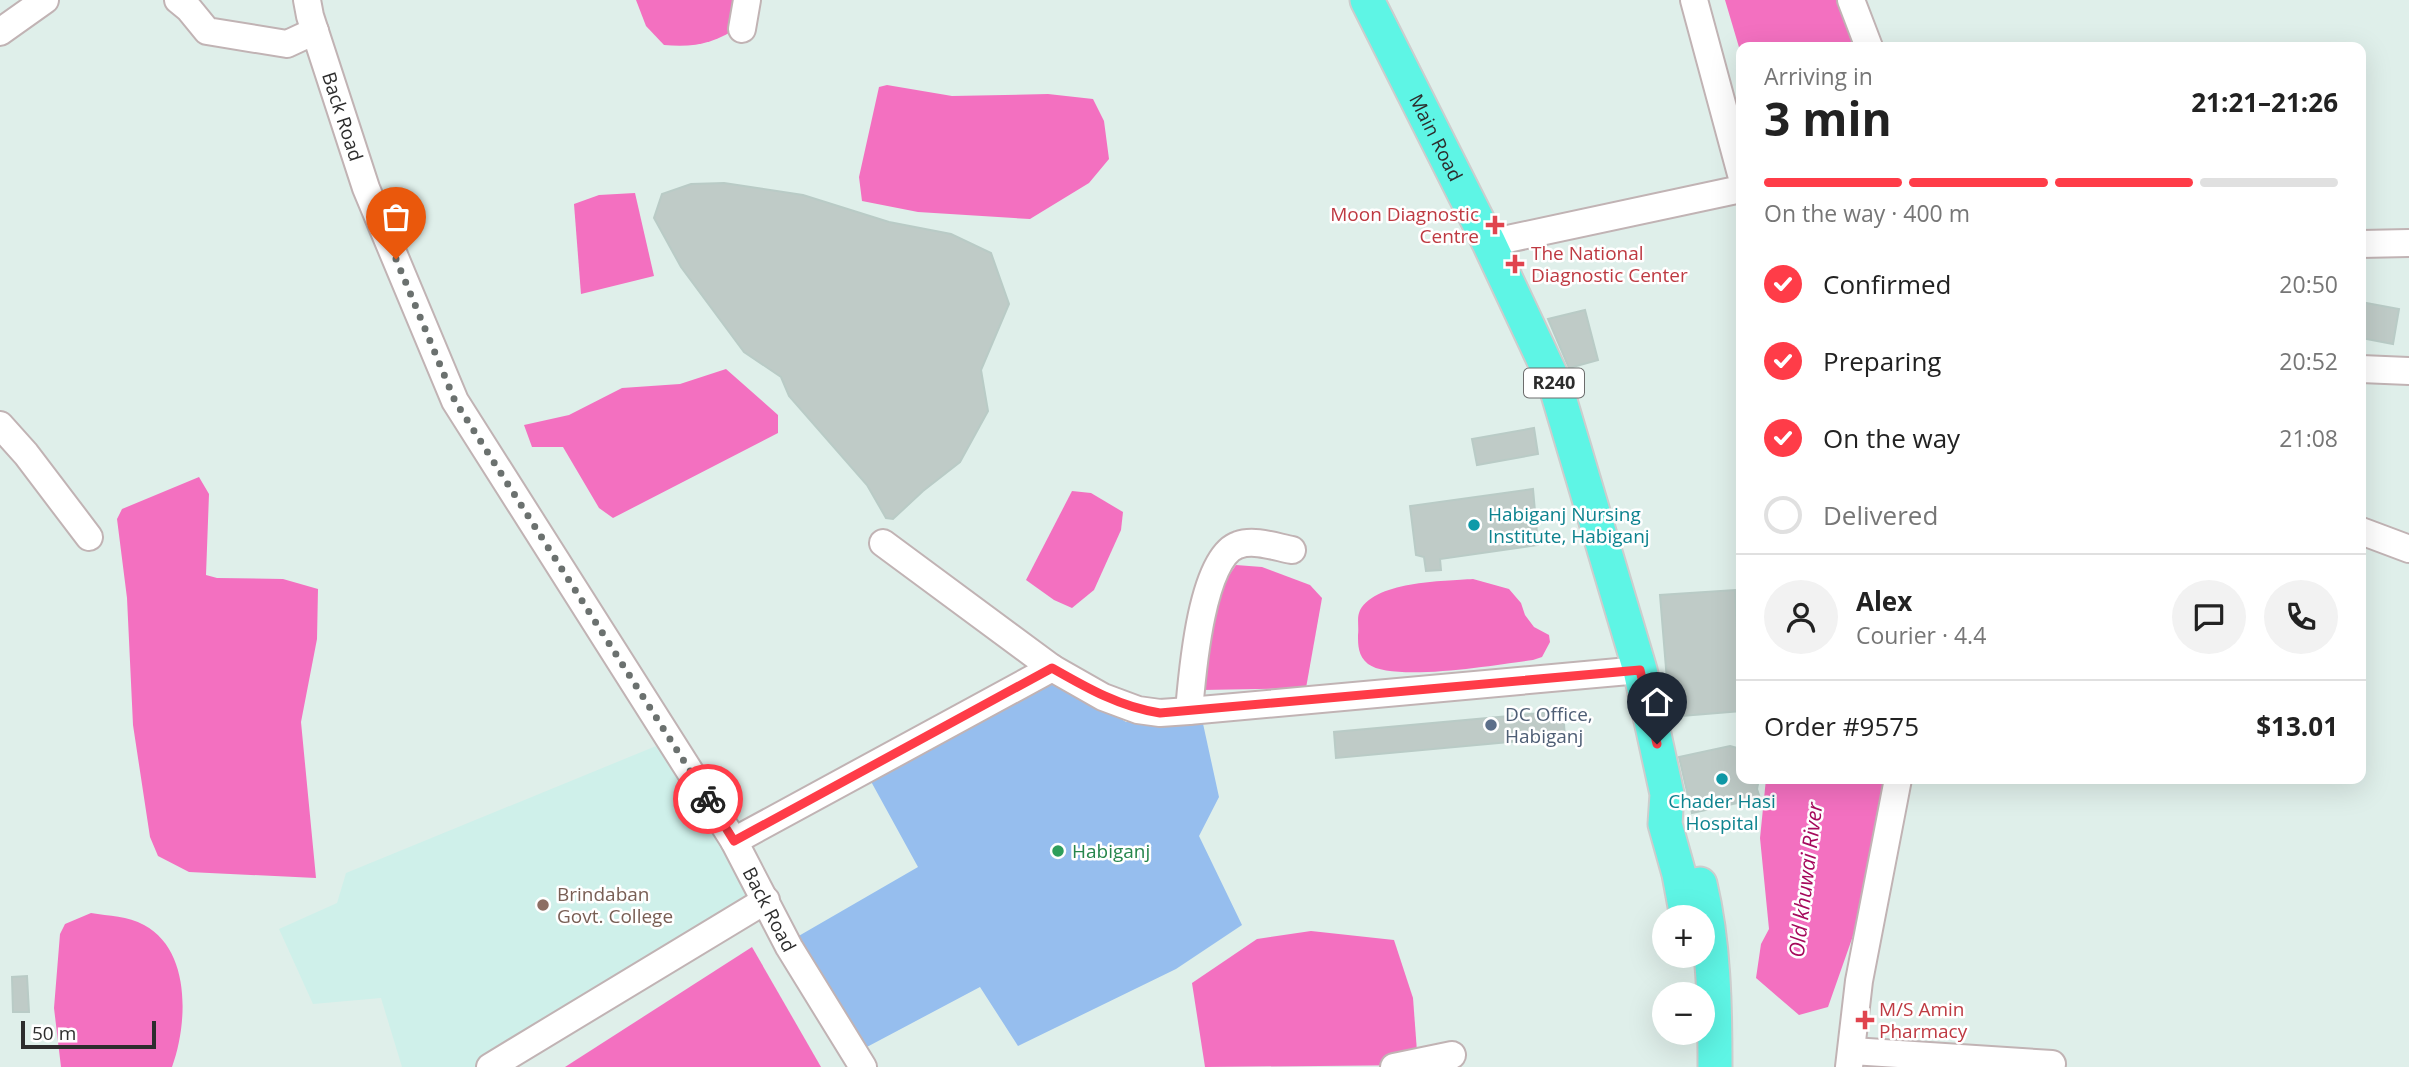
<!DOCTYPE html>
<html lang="en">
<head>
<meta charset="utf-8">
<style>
	body { margin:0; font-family:"Open Sans",sans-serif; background:#f2f2f2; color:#222; height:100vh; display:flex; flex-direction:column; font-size:26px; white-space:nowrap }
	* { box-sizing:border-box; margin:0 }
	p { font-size:23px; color:#767676 }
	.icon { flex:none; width:38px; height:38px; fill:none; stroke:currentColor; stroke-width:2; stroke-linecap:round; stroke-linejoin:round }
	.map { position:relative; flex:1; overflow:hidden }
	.panel { position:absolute; left:1736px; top:42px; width:630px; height:742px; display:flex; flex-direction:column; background:#fff; border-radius:14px; box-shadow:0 7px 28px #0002 }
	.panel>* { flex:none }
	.tools { position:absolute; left:1652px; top:905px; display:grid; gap:14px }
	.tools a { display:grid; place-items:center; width:63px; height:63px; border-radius:50%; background:#fff; box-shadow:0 7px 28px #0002; font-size:35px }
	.scale { position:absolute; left:21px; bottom:18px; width:135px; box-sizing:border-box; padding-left:7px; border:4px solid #2d2d2d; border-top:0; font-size:19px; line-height:24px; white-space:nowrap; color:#2d2d2d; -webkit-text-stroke:5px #fff; paint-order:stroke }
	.pin { position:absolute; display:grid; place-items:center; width:60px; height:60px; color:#fff; margin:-72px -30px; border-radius:50% 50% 50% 0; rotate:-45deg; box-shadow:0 0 7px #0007 }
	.pin .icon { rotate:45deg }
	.courier { position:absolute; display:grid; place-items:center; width:70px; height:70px; margin:-35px; border:5px solid #ff3c48; border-radius:50%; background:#fff; color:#222; box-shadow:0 2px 9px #0007 }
	.head em { font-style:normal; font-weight:700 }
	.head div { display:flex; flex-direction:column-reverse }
	.head { display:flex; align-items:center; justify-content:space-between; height:119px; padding:0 28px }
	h1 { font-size:46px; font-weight:700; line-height:52px }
	.bar { display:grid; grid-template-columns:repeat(4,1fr); gap:10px 7px; align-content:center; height:84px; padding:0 28px }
	.bar i { height:9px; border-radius:5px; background:#e0e0e0 }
	.bar .on { background:#ff3c48 }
	.bar p { grid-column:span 4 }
	.line { display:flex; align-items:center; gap:18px; padding:0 28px; border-top:2px solid #e0e0e0 }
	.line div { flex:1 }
	.round { display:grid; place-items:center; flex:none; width:74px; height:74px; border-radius:37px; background:#f2f2f2 }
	ol { padding:0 28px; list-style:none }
	li { display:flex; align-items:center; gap:21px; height:77px }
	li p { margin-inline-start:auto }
	li .icon { padding:7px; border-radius:50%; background:#ff3c48; color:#fff; stroke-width:4 }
	li:last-child { color:#767676 }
	li i { width:38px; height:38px; border:4px solid #e0e0e0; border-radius:50% }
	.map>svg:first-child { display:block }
	.education { fill:#cff0ea }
	.pitch { fill:#96beee }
	.water { fill:#f370c0 }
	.building { fill:#bfcbc7; stroke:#b9cbc6; stroke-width:2 }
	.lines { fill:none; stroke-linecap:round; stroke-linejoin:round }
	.minor-casing { stroke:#c1b3b4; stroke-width:30 }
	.major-casing { stroke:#cdcdcd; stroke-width:37 }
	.minor { stroke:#fff; stroke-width:26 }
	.major { stroke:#5ef5e5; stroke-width:33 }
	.done { stroke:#6b716f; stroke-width:7; stroke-dasharray:0 12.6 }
	.route { stroke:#ff3c48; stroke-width:9 }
	.health-dot { fill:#e0444e; stroke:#fff; stroke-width:2.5 }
	.culture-dot { fill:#0f9aa8; stroke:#fff; stroke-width:2.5 }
	.service-dot { fill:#5c6f8a; stroke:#fff; stroke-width:2.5 }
	.leisure-dot { fill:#2e9e5b; stroke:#fff; stroke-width:2.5 }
	.education-dot { fill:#8d6e63; stroke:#fff; stroke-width:2.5 }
	.labels { text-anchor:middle; stroke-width:5; stroke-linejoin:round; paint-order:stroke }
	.shield { fill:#fff; stroke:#6c6c6c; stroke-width:2 }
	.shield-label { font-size:18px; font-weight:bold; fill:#2d2d2d }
	.street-label { font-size:19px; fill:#2d2d2d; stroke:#fff }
	.health-label { font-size:19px; fill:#be3a42; stroke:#fff; text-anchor:start }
	.culture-label { font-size:19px; fill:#0d838f; stroke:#fff; text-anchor:start }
	.service-label { font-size:19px; fill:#4e5e75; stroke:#fff; text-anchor:start }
	.leisure-label { font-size:19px; fill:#27864d; stroke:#fff; text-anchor:start }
	.education-label { font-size:19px; fill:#785e54; stroke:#fff; text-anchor:start }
	.water-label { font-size:21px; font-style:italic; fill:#a5095c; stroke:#fff }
</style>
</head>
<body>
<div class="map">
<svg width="2409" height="1067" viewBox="0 0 2409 1067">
	<rect width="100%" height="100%" fill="#dfefea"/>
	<polygon class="education" points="661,744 755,907 496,1067 402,1067 381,998 313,1004 279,929 337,903 346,873"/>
	<polygon class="pitch" points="1046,671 1126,722 1202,719 1219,797 1199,836 1242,925 1176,969 1018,1046 980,987 865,1048 790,941 918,867 868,776"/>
	<g class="water">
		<path d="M636 0H741V26C714 43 695 48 664 45L646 26Z"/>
		<polygon points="1725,0 1847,0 1864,47 1741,47 1741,54"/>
		<polygon points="887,85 952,96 1048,94 1093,99 1104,121 1109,159 1089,183 1030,219 918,212 862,201 859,177 879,87"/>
		<polygon points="635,193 654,276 581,294 574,204 599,195"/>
		<polygon points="726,369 778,415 778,433 613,518 599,508 563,447 532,447 524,425 569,415 622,388 680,384"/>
		<polygon points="199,477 209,494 206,575 217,578 283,579 318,589 317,639 301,722 316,878 189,872 158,856 150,837 133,725 127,598 117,519 122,509"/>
		<polygon points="1072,491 1091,493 1123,512 1121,530 1094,590 1072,608 1054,600 1026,580"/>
		<polygon points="1236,565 1262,567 1310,585 1322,598 1306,688 1202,690 1216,594"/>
		<path d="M1473 579 1509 589 1521 603 1525 615 1534 627 1549 635 1550 642 1542 657 1533 660C1499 664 1394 683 1368 664 1358 656 1358 645 1358 635 1359 628 1357 619 1359 613 1371 581 1445 581 1473 579Z"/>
		<polygon points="1766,779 1890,779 1874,876 1828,1007 1799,1015 1756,978 1761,944 1769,929 1760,838"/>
		<path d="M91 913C109 916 128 916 144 925 191 950 188 1023 172 1067H61L54 1008 60 934 65 924Z"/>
		<polygon points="1311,931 1394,940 1413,998 1418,1065 1205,1067 1192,983 1257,939"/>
		<polygon points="752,947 821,1067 565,1067"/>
	</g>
	<g class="building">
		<polygon points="724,183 803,195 889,222 951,234 991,253 1009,304 981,370 988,411 960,462 923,491 893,519 886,518 867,485 789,396 781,377 744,352 681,267 654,218 662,194 691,184"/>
		<polygon points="2361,302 2399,309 2393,344 2361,338"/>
		<polygon points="1585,310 1598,360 1569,368 1548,319"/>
		<polygon points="1534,428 1538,454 1477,465 1472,439"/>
		<polygon points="1533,489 1538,545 1440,559 1441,570 1426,571 1424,557 1416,555 1410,506"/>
		<polygon points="1735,590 1741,711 1670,717 1660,595"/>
		<polygon points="1563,711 1565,737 1336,758 1334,732"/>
		<polygon points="1730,746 1741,749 1741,779 1759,779 1757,789 1760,798 1692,813 1679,757"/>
		<polygon points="27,976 29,1012 13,1012 12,977"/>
	</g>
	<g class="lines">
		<defs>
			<g id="minor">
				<polyline points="178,0 189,9 207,31 287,44 315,31"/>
				<path id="s1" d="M307 0 310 16 366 188 455 401 734 841 789 947 863 1067"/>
				<polyline points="1694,0 1741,174"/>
				<polyline points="1851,0 1869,47"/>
				<polyline points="742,29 747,0"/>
				<polyline points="0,32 45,0"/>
				<polyline points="1489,243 1741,189"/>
				<polyline points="2361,244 2409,243"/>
				<polyline points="2361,369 2409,371"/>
				<polyline points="0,425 26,454 89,537"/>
				<polyline points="2361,531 2409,549"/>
				<polyline points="883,543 1052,668 1103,697 1138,710 1160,713 1189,711 1640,670"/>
				<path d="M1189 711C1192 677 1201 557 1238 545 1254 539 1276 547 1292 550"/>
				<polyline points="734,841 1052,668"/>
				<polyline points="1852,1051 2052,1064"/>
				<polyline points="490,1067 766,900"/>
				<polyline points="1394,1067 1452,1055"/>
				<polyline points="1849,1067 1859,981 1898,779"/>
			</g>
			<g id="major">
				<path id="s2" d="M1367 0 1489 243 1555 384 1640 670 1667 794 1665 824 1679 874 1687 917"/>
				<path d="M1700 884C1714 943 1715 1006 1715 1067"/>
			</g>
		</defs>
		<use href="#minor" class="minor-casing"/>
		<use href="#major" class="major-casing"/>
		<use href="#minor" class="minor"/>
		<use href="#major" class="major"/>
	</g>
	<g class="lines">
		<polyline class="done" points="396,259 455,401 708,799"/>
		<path class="route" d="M708 799 734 841 1052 668C1087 688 1120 707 1160 713L1640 670 1657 744"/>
	</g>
	<g class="health-dot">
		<path d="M1491.5 214.5h7v7h7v7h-7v7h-7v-7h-7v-7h7z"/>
		<path d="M1511.5 253.5h7v7h7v7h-7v7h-7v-7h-7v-7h7z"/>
		<path d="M1861.5 1009.5h7v7h7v7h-7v7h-7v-7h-7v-7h7z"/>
	</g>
	<g class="culture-dot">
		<circle cx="1474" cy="525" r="7"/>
		<circle cx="1722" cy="779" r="7"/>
	</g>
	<circle class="service-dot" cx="1491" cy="725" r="7"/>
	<circle class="leisure-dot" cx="1058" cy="851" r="7"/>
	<circle class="education-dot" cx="543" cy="905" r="7"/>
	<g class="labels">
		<rect class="shield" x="1524" y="368.5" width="60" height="29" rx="5"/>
		<g class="shield-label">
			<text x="1554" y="389">R240</text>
		</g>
		<g class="street-label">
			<text dy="7" stroke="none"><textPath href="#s1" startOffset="122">Back Road</textPath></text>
			<text dy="7" stroke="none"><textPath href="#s2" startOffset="154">Main Road</textPath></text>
			<text dy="7" stroke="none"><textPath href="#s1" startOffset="1026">Back Road</textPath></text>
		</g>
		<g class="health-label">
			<text x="1479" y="221" text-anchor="end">Moon Diagnostic<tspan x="1479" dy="22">Centre</tspan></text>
			<text x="1531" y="260">The National<tspan x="1531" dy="22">Diagnostic Center</tspan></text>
			<text x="1879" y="1016">M/S Amin<tspan x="1879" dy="22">Pharmacy</tspan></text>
		</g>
		<g class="culture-label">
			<text x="1488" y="521">Habiganj Nursing<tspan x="1488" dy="22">Institute, Habiganj</tspan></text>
			<text x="1722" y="808" text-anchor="middle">Chader Hasi<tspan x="1722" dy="22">Hospital</tspan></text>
		</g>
		<g class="service-label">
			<text x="1505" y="721">DC Office,<tspan x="1505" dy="22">Habiganj</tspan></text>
		</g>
		<g class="leisure-label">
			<text x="1072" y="858">Habiganj</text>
		</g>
		<g class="education-label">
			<text x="557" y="901">Brindaban<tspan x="557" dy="22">Govt. College</tspan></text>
		</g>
		<g class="water-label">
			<text transform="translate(1806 880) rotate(-83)" y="7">Old khuwai River</text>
		</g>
	</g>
</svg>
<div class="tools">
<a>+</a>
<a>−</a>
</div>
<div class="scale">50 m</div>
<div class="pin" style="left:396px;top:259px;background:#ea580c"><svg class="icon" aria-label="bag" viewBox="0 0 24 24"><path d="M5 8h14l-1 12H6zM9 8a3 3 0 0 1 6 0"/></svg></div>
<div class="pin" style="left:1657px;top:744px;background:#1f2937"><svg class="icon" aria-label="home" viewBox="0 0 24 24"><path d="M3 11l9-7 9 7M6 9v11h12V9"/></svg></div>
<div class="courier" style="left:708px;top:799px"><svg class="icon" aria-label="bike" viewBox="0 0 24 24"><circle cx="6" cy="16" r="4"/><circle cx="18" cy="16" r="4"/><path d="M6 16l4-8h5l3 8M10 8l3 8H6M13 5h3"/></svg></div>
<section class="panel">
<div class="head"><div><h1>3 min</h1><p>Arriving in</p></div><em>21:21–21:26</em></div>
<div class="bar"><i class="on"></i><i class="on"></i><i class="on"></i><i></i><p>On the way · 400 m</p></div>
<ol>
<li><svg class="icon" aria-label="check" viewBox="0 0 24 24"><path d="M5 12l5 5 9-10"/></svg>Confirmed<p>20:50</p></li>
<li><svg class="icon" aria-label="check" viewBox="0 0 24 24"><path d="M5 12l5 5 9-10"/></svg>Preparing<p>20:52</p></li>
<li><svg class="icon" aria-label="check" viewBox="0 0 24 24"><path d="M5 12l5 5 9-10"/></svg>On the way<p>21:08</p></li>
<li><i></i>Delivered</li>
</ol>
<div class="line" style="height:126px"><a class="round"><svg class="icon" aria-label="person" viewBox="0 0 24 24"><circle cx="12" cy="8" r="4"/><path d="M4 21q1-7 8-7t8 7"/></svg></a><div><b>Alex</b><p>Courier · 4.4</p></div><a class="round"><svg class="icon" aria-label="chat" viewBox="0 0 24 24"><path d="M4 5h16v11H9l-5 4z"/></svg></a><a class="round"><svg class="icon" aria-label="phone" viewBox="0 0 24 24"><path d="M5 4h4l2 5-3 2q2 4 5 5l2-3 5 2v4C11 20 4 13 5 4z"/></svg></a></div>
<div class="line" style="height:91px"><div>Order #9575</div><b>$13.01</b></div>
</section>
</div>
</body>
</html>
